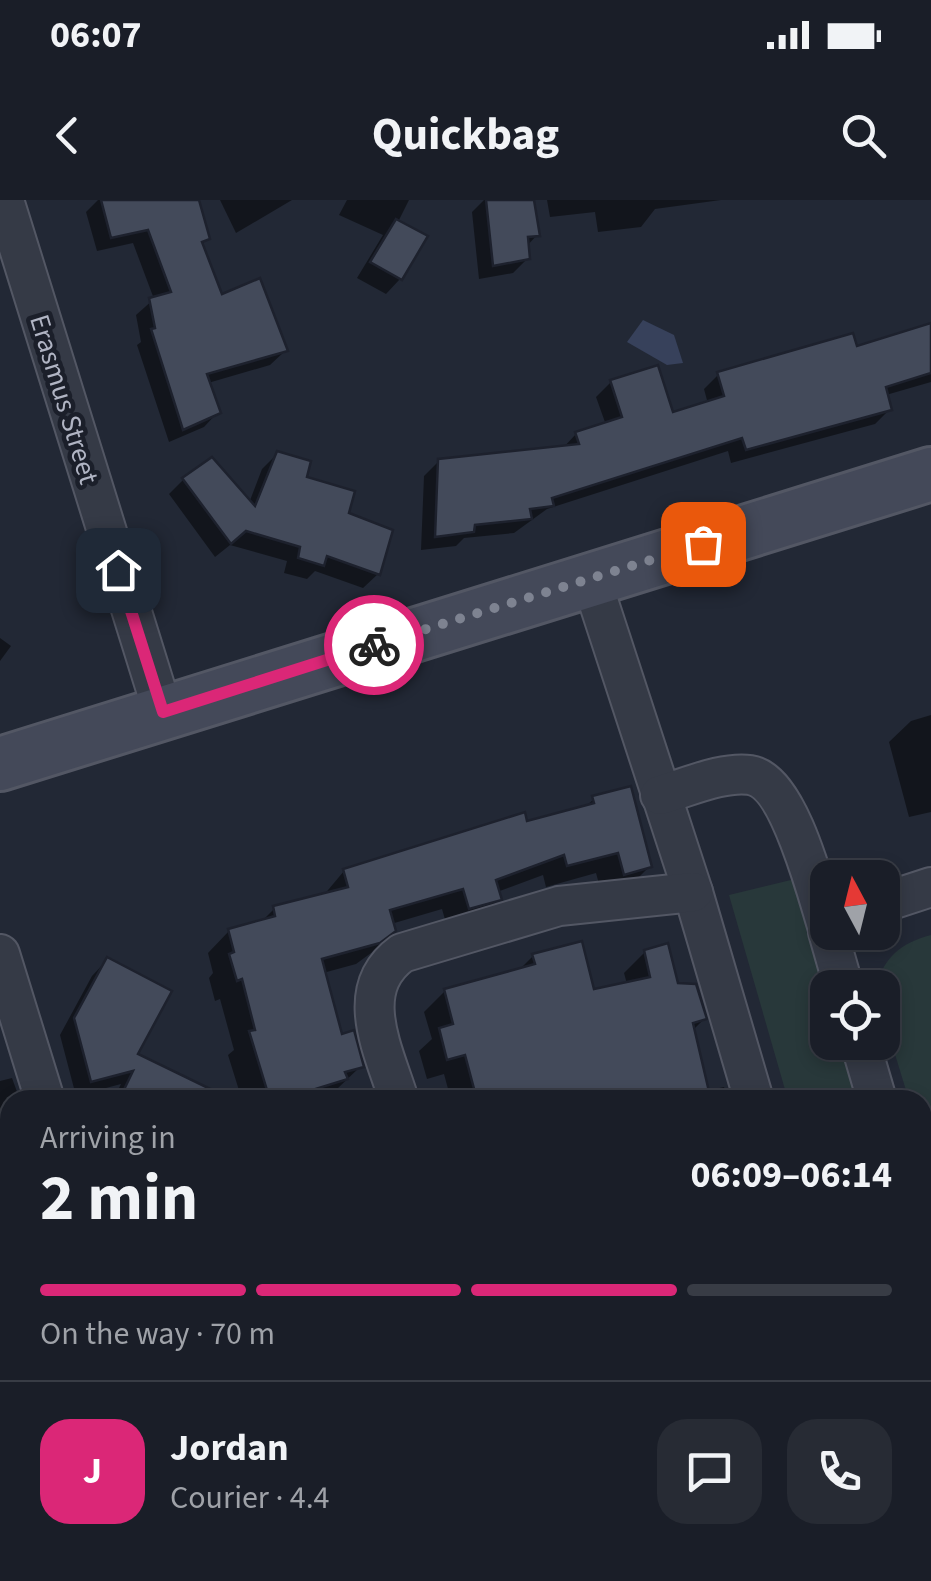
<!DOCTYPE html>
<html lang="en">
<head>
<meta charset="utf-8">
<style>
	body { margin:0; font-family:"Source Sans 3",sans-serif; background:#272b34; color:#f1f3f6; height:100vh; display:flex; flex-direction:column; font-size:38px; white-space:nowrap }
	* { box-sizing:border-box; margin:0 }
	p { font-size:32px; color:#9fa2a8 }
	.icon { flex:none; width:55px; height:55px; fill:none; stroke:currentColor; stroke-width:2; stroke-linecap:round; stroke-linejoin:round }
	.map { position:relative; flex:1; overflow:hidden }
	.drawer { position:absolute; left:0px; top:890px; width:932px; height:492px; display:flex; flex-direction:column; background:#1a1e28; border-radius:30px 30px 0 0; box-shadow:0 5px 15px #0003,0 0 0 2px #383c45 }
	.drawer>* { flex:none }
	.needle { width:65px; rotate:353deg }
	.fabs { position:absolute; left:810px; top:660px; display:grid; gap:20px }
	.fabs a { display:grid; place-items:center; width:90px; height:90px; border-radius:20px; background:#1a1e28; box-shadow:0 5px 15px #0003,0 0 0 2px #383c45; font-size:50px }
	.pin { position:absolute; display:grid; place-items:center; width:85px; height:85px; color:#fff; margin:-42px; border-radius:20px; box-shadow:0 5px 15px #0006 }
	.courier { position:absolute; display:grid; place-items:center; width:100px; height:100px; margin:-50px; border:8px solid #db2777; border-radius:50%; background:#fff; color:#222; box-shadow:0 2px 12px #0007 }
	.head em { font-style:normal; font-weight:700 }
	.head div { display:flex; flex-direction:column-reverse }
	.head { display:flex; align-items:center; justify-content:space-between; height:170px; padding:0 40px }
	h1 { font-size:65px; font-weight:700; line-height:75px }
	.bar { display:grid; grid-template-columns:repeat(4,1fr); gap:15px 10px; align-content:center; height:120px; padding:0 40px }
	.bar i { height:12px; border-radius:8px; background:#383c45 }
	.bar .selected { background:#db2777 }
	.bar p { grid-column:span 4 }
	.line { display:flex; align-items:center; gap:25px; padding:0 40px; border-top:2px solid #383c45 }
	.line div { flex:1 }
	.round { display:grid; place-items:center; flex:none; width:105px; height:105px; border-radius:30px; background:#272b34 }
	.status { display:flex; justify-content:space-between; align-items:center; height:70px; padding:0 50px; background:#1a1e28; direction:ltr }
	.status svg { height:28px; fill:currentColor }
	header { display:flex; justify-content:space-between; align-items:center; height:130px; padding:0 40px; background:#1a1e28; font-size:45px; font-weight:700 }
	.map>svg:first-child { display:block }
	.green { fill:#28383a }
	.water { fill:#37415b }
	.shadow { fill:#0007 }
	.building { fill:#434a5a; stroke:#1d212d; stroke-width:2.5 }
	.lines { fill:none; stroke-linecap:round; stroke-linejoin:round }
	.minor-casing { stroke:#535764; stroke-width:42 }
	.secondary-casing { stroke:#535764; stroke-width:58 }
	.minor { stroke:#353a46; stroke-width:38 }
	.secondary { stroke:#444959; stroke-width:52 }
	.done { stroke:#7e8391; stroke-width:10; stroke-dasharray:0 18 }
	.route { stroke:#db2777; stroke-width:12 }
	.labels { text-anchor:middle; stroke-width:9; stroke-linejoin:round; paint-order:stroke }
	.street-label { font-size:28px; fill:#b0b4c3; stroke:#1b1f2a }
</style>
</head>
<body>
<div class="status"><b>06:07</b><svg viewBox="0 0 49 12"><path d="M0 12V9h3v3zM5 12V6h3v6zM10 12V3h3v9zM15 12V0h3v12zM26 1h20v11H26zM47 4h2v5h-2z"/></svg></div>
<header><svg class="icon" aria-label="back" viewBox="0 0 24 24"><path d="M15 5l-7 7 7 7"/></svg>Quickbag<svg class="icon" aria-label="search" viewBox="0 0 24 24"><circle cx="10" cy="10" r="6"/><path d="M15 15l6 6"/></svg></header>
<div class="map">
<svg width="931" height="1381" viewBox="0 0 931 1381">
	<rect width="100%" height="100%" fill="#222835"/>
	<g class="green">
		<polygon points="795,679 828,788 828,842 846,843 863,900 788,900 729,695"/>
		<path d="M931 735V973L923 945 922 900H909L883 815 882 788 876 787C884 757 901 743 931 735Z"/>
		<polygon points="923,1098 931,1101 931,1381 910,1381 908,1373 922,1372"/>
	</g>
	<polygon class="water" points="643,120 674,135 683,163 667,165 627,142"/>
	<g class="shadow">
		<polygon points="98,0 197,0 207,39 200,46 221,98 285,151 270,165 208,183 218,212 204,227 169,242 137,145 141,142 136,115 154,99 133,43 97,51 86,12"/>
		<polygon points="220,0 292,0 236,33"/>
		<polygon points="347,0 409,0 398,22 400,79 386,94 357,78 383,35 339,15"/>
		<polygon points="484,0 532,0 537,35 526,47 528,58 513,73 479,79 472,12"/>
		<polygon points="547,0 721,0 655,9 641,27 598,32 595,12 550,17"/>
		<polygon points="931,126 931,182 886,195 890,209 875,224 731,263 728,251 547,309 514,333 464,338 456,346 421,350 424,276 439,261 562,249 576,234 606,225 596,197 611,182 671,216 708,204 704,189 718,175 855,150"/>
		<polygon points="277,254 346,314 378,374 363,388 315,371 307,379 284,373 287,361 230,345 215,357 169,294 183,280 249,303 262,269"/>
		<polygon points="0,438 11,446 0,461"/>
		<polygon points="931,515 931,612 909,617 889,542 911,521"/>
		<polygon points="594,599 650,666 628,688 602,695 596,673 546,687 543,675 497,692 499,699 478,721 448,730 442,709 391,724 393,731 371,753 356,764 323,773 341,837 361,866 337,889 340,900 242,900 228,855 234,850 220,799 215,801 209,778 213,773 208,753 229,731 260,723 274,709 323,696 344,671 584,608"/>
		<polygon points="645,752 704,819 692,831 706,891 724,887 729,900 451,900 444,874 427,879 419,851 432,839 424,812 445,791 518,771 533,756 593,792 627,784 624,773"/>
		<polygon points="107,760 135,855 198,900 113,900 121,884 76,896 60,835 92,776"/>
		<polygon points="12,878 20,900 10,900 10,929 0,934 0,881"/>
		<polygon points="0,937 10,943 10,1237 0,1235"/>
		<polygon points="27,1372 171,1372 171,1381 26,1381"/>
		<polygon points="208,1372 278,1372 250,1381 211,1381"/>
		<polygon points="290,1372 327,1372 341,1381 283,1381"/>
		<polygon points="398,1372 493,1372 495,1381 401,1381"/>
		<polygon points="583,1372 848,1372 850,1381 585,1381"/>
	</g>
	<g class="building">
		<polygon points="101,0 199,0 210,39 202,42 222,94 260,78 288,151 207,174 221,213 183,230 151,129 155,128 149,98 171,92 148,30 111,38"/>
		<polygon points="486,0 534,0 540,36 528,37 530,59 493,66"/>
		<polygon points="396,19 428,36 402,80 370,62"/>
		<polygon points="931,123 931,173 886,187 892,210 746,250 742,238 552,298 554,306 530,309 532,319 475,325 474,332 435,337 438,259 579,244 575,232 622,217 610,180 658,165 673,212 724,196 717,172 853,133 857,146"/>
		<polygon points="277,251 311,261 307,277 355,291 349,313 393,330 380,375 327,356 324,366 298,358 300,347 246,331 231,344 182,278 212,257 255,306"/>
		<polygon points="631,586 652,667 624,675 618,653 567,666 564,655 496,680 502,700 469,709 463,689 390,710 396,731 380,743 322,759 342,834 354,830 364,867 345,872 348,879 312,890 315,900 270,900 249,831 255,830 242,779 237,781 229,754 234,752 228,729 275,716 273,706 348,687 343,669 525,612 527,621 594,603 592,596"/>
		<polygon points="582,741 594,789 650,777 644,750 668,743 678,783 696,784 707,819 693,823 711,900 477,900 465,855 447,860 439,828 453,824 444,789 535,764 532,754"/>
		<polygon points="107,757 172,791 138,854 233,900 119,900 133,871 91,882 74,818"/>
	</g>
	<g class="lines">
		<defs>
			<g id="minor">
				<polyline points="4,0 163,512"/>
				<polyline points="591,379 693,692 754,900"/>
				<path d="M660 595C686 588 723 571 750 575 790 581 817 695 828 729"/>
				<polyline points="882,703 931,687"/>
				<polyline points="828,732 844,788"/>
				<polyline points="0,754 45,900"/>
				<polyline points="860,842 877,900"/>
				<path d="M399 900C384 851 351 790 402 753L559 706 693 692"/>
				<polyline points="922,1061 931,1045"/>
				<polyline points="0,1253 10,1249"/>
				<polyline points="194,1372 197,1381"/>
				<polyline points="558,1372 560,1381"/>
				<polyline points="895,1372 898,1381"/>
			</g>
			<polyline id="secondary" points="0,564 931,274"/>
		</defs>
		<use href="#minor" class="minor-casing"/>
		<use href="#secondary" class="secondary-casing"/>
		<use href="#minor" class="minor"/>
		<use href="#secondary" class="secondary"/>
	</g>
	<g class="lines">
		<polyline class="done" points="374,445 703,344"/>
		<polyline class="route" points="118,370 163,512 374,445"/>
	</g>
	<g class="labels">
		<g class="street-label">
			<text transform="translate(65 199) rotate(73)" y="10">Erasmus Street</text>
		</g>
	</g>
</svg>
<div class="fabs">
<a><svg class="needle" viewBox="-14 -14 28 28"><path d="M0-13l5 13h-10z" fill="#e53935"/><path d="M0 13l5-13h-10z" fill="#9fa2a8"/></svg></a>
<a><svg class="icon" aria-label="locate" viewBox="0 0 24 24"><circle cx="12" cy="12" r="6"/><path d="M12 2v4M12 18v4M2 12h4M18 12h4"/></svg></a>
</div>
<div class="pin" style="left:703px;top:344px;background:#ea580c"><svg class="icon" aria-label="bag" viewBox="0 0 24 24"><path d="M5 8h14l-1 12H6zM9 8a3 3 0 0 1 6 0"/></svg></div>
<div class="pin" style="left:118px;top:370px;background:#1f2937"><svg class="icon" aria-label="home" viewBox="0 0 24 24"><path d="M3 11l9-7 9 7M6 9v11h12V9"/></svg></div>
<div class="courier" style="left:374px;top:445px"><svg class="icon" aria-label="bike" viewBox="0 0 24 24"><circle cx="6" cy="16" r="4"/><circle cx="18" cy="16" r="4"/><path d="M6 16l4-8h5l3 8M10 8l3 8H6M13 5h3"/></svg></div>
<section class="drawer">
<div class="head"><div><h1>2 min</h1><p>Arriving in</p></div><em>06:09–06:14</em></div>
<div class="bar"><i class="selected"></i><i class="selected"></i><i class="selected"></i><i></i><p>On the way · 70 m</p></div>
<div class="line" style="height:180px"><b class="round" style="background:#db2777;color:#fff">J</b><div><b>Jordan</b><p>Courier · 4.4</p></div><a class="round"><svg class="icon" aria-label="chat" viewBox="0 0 24 24"><path d="M4 5h16v11H9l-5 4z"/></svg></a><a class="round"><svg class="icon" aria-label="phone" viewBox="0 0 24 24"><path d="M5 4h4l2 5-3 2q2 4 5 5l2-3 5 2v4C11 20 4 13 5 4z"/></svg></a></div>
</section>
</div>
</body>
</html>
